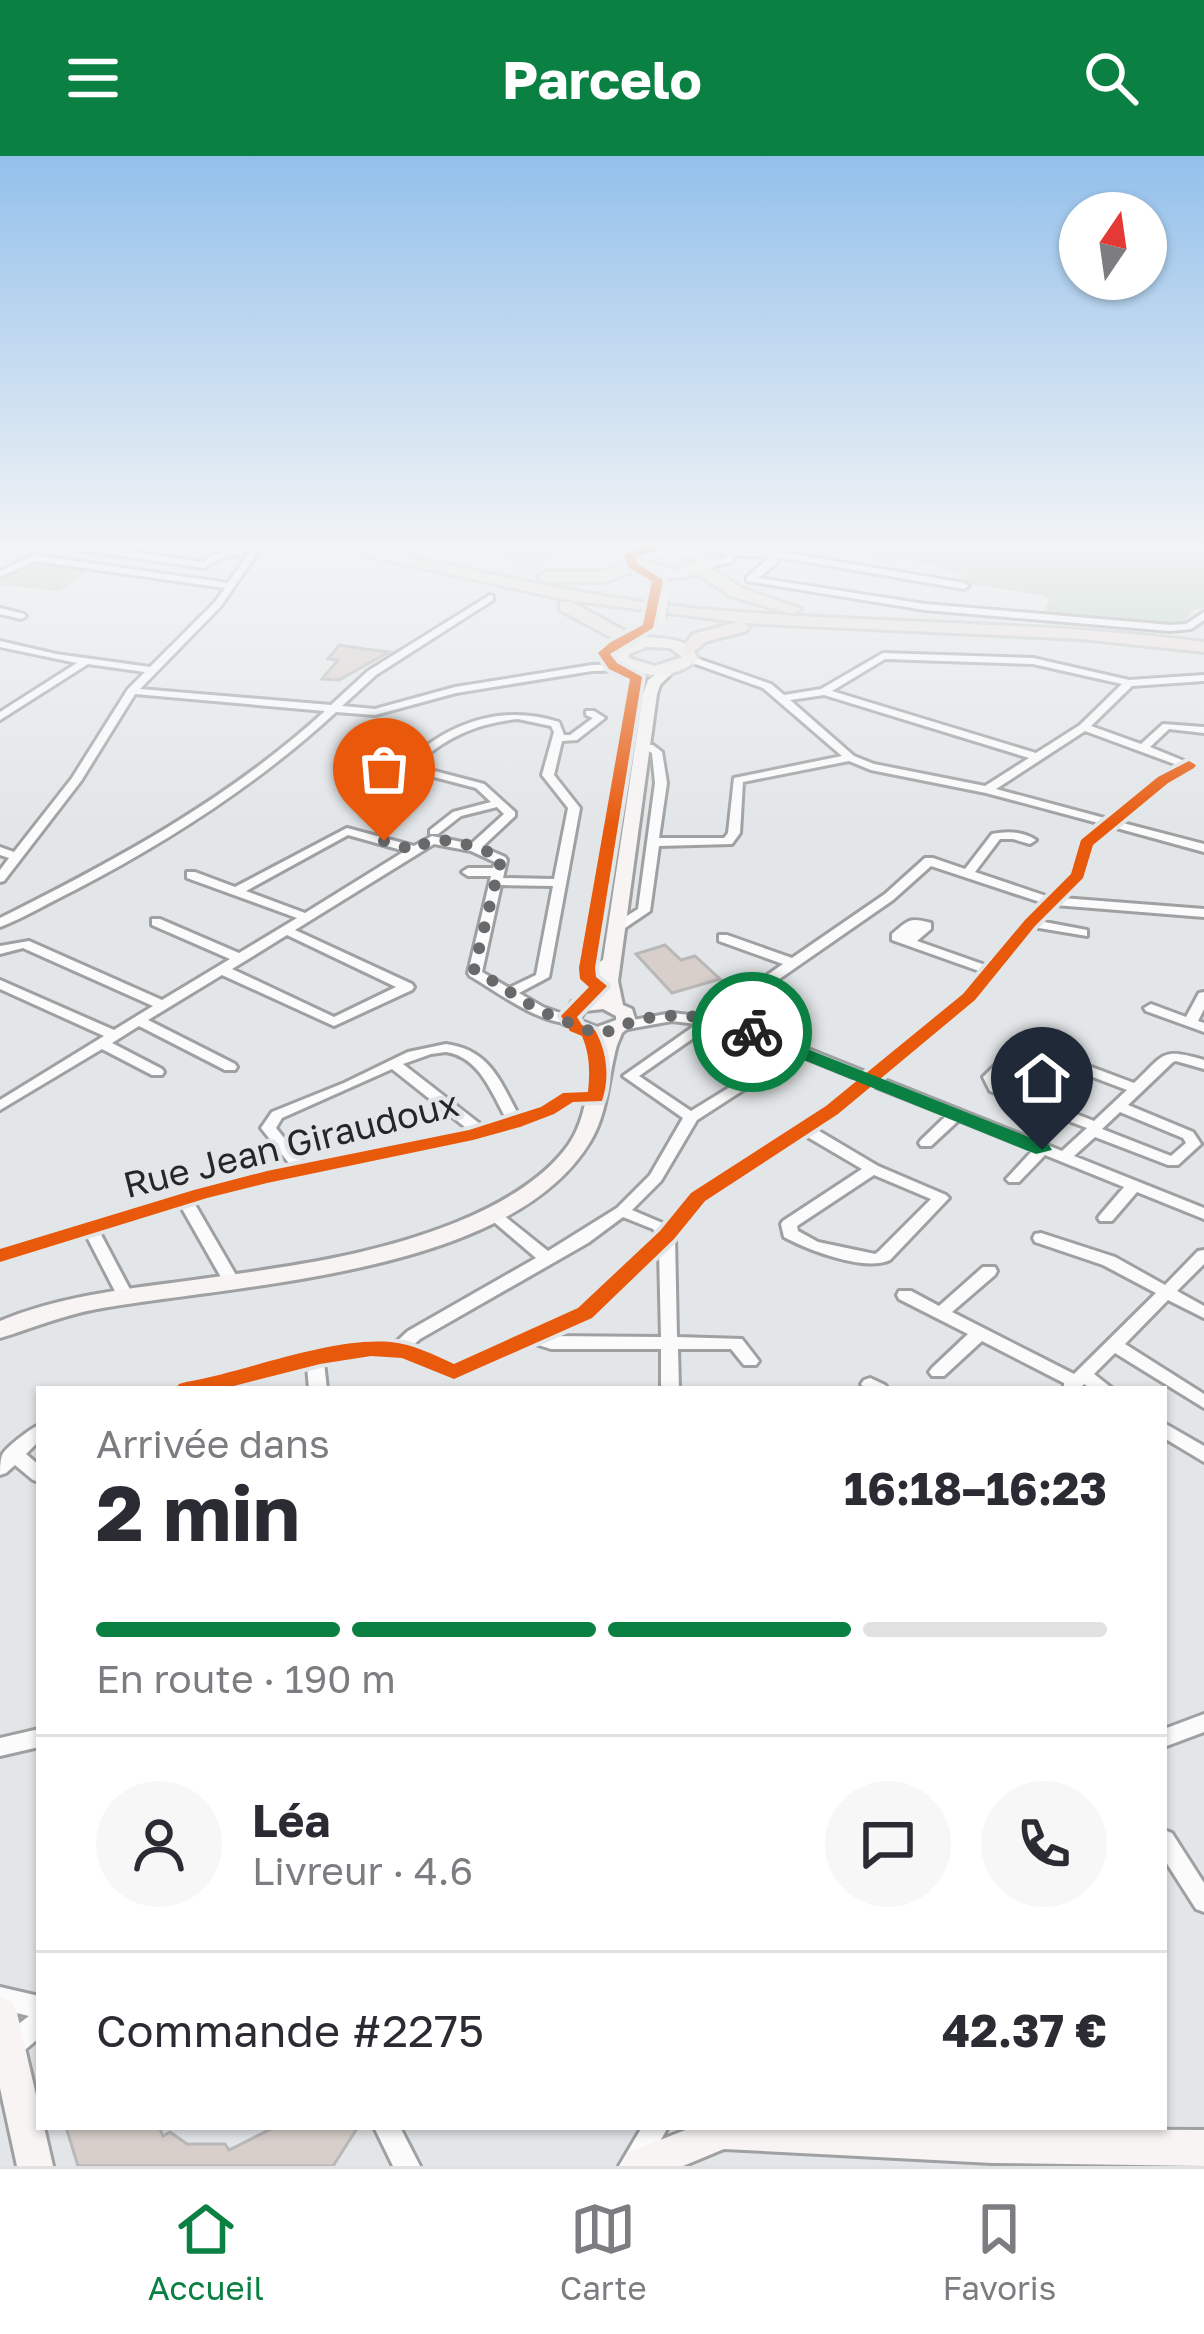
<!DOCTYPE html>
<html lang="fr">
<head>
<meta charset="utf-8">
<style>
	body { margin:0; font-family:"Golos Text",sans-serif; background:#f7f7f7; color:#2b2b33; height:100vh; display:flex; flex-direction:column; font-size:45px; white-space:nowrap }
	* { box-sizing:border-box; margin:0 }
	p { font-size:39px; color:#7c7c81 }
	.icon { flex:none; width:66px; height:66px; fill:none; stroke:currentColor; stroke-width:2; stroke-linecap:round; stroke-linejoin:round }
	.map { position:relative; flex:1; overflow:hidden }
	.sheet { position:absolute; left:36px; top:1230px; width:1131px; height:744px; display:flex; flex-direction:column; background:#fff; border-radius:0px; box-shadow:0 3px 9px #0004 }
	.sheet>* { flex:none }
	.needle { width:78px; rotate:13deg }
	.buttons { position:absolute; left:1059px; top:36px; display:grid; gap:24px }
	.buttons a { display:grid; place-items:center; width:108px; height:108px; border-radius:50%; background:#fff; box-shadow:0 3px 9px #0004; font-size:60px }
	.pin { position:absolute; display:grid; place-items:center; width:102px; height:102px; color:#fff; margin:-123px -51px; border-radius:50% 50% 50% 0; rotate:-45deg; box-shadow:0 0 12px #0007 }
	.pin .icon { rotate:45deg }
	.courier { position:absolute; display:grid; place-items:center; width:120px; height:120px; margin:-60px; border:9px solid #0b8043; border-radius:50%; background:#fff; color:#222; box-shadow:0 3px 15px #0007 }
	.overview em { font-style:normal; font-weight:700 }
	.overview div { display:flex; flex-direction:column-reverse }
	.overview { display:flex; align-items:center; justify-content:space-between; height:204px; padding:0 60px }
	h1 { font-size:78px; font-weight:700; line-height:90px }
	.bar { display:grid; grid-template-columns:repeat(4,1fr); gap:18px 12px; align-content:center; height:144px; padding:0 60px }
	.bar i { height:15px; border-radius:9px; background:#e1e1e2 }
	.bar .current { background:#0b8043 }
	.bar p { grid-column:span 4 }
	.line { display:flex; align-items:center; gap:30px; padding:0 60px; border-top:3px solid #e1e1e2 }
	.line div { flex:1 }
	.round { display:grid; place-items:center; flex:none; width:126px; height:126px; border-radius:63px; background:#f7f7f7 }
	header { display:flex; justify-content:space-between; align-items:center; height:156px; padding:0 60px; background:#0b8043; color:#fff; font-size:54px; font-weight:700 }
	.menu { display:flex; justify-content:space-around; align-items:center; height:168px; border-top:3px solid #e1e1e2; background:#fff; font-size:33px; color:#7c7c81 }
	.menu a { display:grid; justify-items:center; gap:6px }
	.menu .current { color:#0b8043 }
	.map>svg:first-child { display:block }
	.built { fill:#d0d7db }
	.green { fill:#bbd1c3 }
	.building { fill:#d8cfcb; stroke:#b8b8b9; stroke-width:3 }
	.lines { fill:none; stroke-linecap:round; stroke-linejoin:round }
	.street-casing { stroke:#9ea0a1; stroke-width:6 }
	.secondary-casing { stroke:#9ea0a1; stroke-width:6 }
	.primary-casing { stroke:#c1c3c4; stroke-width:6 }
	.highway-casing { stroke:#c1c3c4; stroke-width:6 }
	.street { fill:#fbfbfc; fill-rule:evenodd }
	.secondary { fill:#f7f4f3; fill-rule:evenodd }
	.primary { fill:#f2edeb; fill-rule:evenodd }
	.highway { fill:#ece3df; fill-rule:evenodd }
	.primary-bridge-casing { stroke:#c1c3c4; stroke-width:21; stroke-linecap:butt }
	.primary-bridge { stroke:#f2edeb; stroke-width:16 }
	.cycleway-casing { stroke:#e2e6e9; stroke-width:8 }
	.cycleway { fill:#e8590c; fill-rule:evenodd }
	.route { fill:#0b8043 }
	.done { stroke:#67696b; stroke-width:12; stroke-dasharray:0 21.6 }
	.labels { text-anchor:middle; stroke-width:9; stroke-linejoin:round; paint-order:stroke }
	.street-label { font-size:36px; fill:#242627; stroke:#e2e6e9 }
</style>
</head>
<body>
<header><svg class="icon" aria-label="menu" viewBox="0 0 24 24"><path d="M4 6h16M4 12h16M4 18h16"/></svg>Parcelo<svg class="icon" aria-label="search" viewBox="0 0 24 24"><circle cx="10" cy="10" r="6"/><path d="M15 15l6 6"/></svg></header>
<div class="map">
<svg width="1204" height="2010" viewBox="0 0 1204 2010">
	<rect width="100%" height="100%" fill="#e3e6e8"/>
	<polygon class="built" points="433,390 573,390 539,409"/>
	<g class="green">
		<polygon points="702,390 1204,390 1204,452 1194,453 1183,468 1167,470 1042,459 1050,444 1044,440 956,425 964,418 914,405 793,390"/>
		<polygon points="28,405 91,412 59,435 0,429 0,421"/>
	</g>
	<g class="building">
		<polygon points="339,489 365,493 389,496 339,524 322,523 338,504 328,503"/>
		<polygon points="665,789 681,804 695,800 720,823 672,837 636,798"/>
		<polygon points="66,1971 159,1971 163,1980 170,1976 187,1988 225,1988 229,1994 275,1971 358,1971 333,2010 78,2010"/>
	</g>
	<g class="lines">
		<defs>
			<g id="street">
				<polygon points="71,390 92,390 203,406 216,398 244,393 248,396 221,402 204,412 75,393"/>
				<path d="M254 390H262L221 450 140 533 331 549 368 515 490 439 493 440V444L376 519 342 550 375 553 455 531 592 509 634 508 639 511 634 514 592 515 456 537 375 559 336 556C258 628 169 685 75 734 50 746 26 761 0 771V762C116 704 229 643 325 555L135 538 81 625 4 725 0 726V714L9 702 0 699V691L14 696 72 622 128 533 145 516 88 508 0 564V556L77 507 0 491V485L56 498 150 511 215 446 225 432 35 405 0 421V415L34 399 228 427Z"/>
				<polygon points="607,390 619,390 646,402 639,404"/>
				<polygon points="693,390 770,394 964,427 969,430 964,433 779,401 777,407 758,422 925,448 1170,469 1186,468 1204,456 1204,464 1191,473 1170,475 925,454 747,425 747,421 770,401 737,399 731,406 705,412 701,409 702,407 725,402 728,398"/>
				<polygon points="0,452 24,458 26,460 21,463 0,458"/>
				<path d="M883 497 1033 502 1129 524 1204 519V525L1132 530 1091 570 1141 588 1163 568 1204 571V577L1169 573 1150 591 1194 609 1167 626 1119 666 1204 688V696L1113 671 1092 688 1084 719 1062 742 1204 753V761L1055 749 1039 765 1087 774V780L1033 771 974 844 880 922 1062 995 1087 972 990 935 983 921 1013 892 1038 891 1134 927C1165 898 1161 891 1204 904V913L1176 905 1173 906 1128 949 1193 976 1201 988 1178 1009H1168L1095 981 1074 1000 1204 1052V1063L1137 1036 1112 1065H1100L1098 1062 1100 1059 1124 1031 1045 999 1019 1026H1009L1006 1023 1009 1020 1033 994 959 964 931 990H921L919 987 921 984 947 959 871 929 837 957 814 972 878 1010 946 1039 949 1042 890 1104C865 1116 808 1094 784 1081L781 1068 783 1065 862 1013 804 979 703 1044 675 1080 677 1181 742 1183 759 1205 756 1209H744L731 1193H678L679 1233H661V1193H551L532 1187 454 1222 410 1203 392 1199H371L324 1206 327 1233H309L307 1210 217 1233H177L180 1229 186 1227C255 1215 324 1185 394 1188L408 1175 536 1102 488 1061 485 1058 488 1055H498L548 1095 617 1052 650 1019 683 962 623 920 697 868 672 865 622 874 615 870 622 866 672 857 707 861 783 808 719 785V779H727L792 802 885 738 925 702H933L965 713 992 678C1007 675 1023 675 1036 684L1030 688 1013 683H1000L975 716 1049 741 1072 718 1082 685 1102 668 986 637 871 614 849 605 743 626 740 677 732 688 659 690 650 755 622 774H614V768L638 753 655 627 652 597 645 593V589H653L662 596 667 627 659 682H724L728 677 734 622 842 600 763 532 687 505V501H693L771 528 784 539 821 533ZM885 503 1033 508 1122 528 1080 569 1036 597 832 535ZM824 539 1029 602 985 630 874 608 854 600 790 544ZM1085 575 1180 610 1159 622 1108 663 996 633ZM931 710 1043 747 988 810 917 785 931 773V767C909 761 909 764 892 778V784L982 816 964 838 868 917 736 864 723 862 893 744ZM712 869 729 871 860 924 827 951 693 1038 667 1069 632 1054 661 1025 697 964 773 915 766 911 761 912 691 955 639 920ZM1032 898 1127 934 1094 965 1001 929 997 922 1022 899ZM1120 956 1183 982 1186 987 1171 1000 1102 973ZM874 1019 931 1043 878 1096 875 1098 818 1086 798 1075 797 1070ZM623 1061 653 1073 658 1079 579 1153 454 1209 411 1191 420 1183 588 1087ZM659 1095 661 1181 548 1180 591 1161Z"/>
				<path d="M586 555H594L605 562 577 584 562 585 554 619 580 652 549 821 519 837 543 851 574 862 576 865 574 868C537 867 501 838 470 820L468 817 491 720H468L462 716 468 712H493L495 706 471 695 434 688 295 774 412 828 414 831 412 834 334 870 222 819 148 864 235 908 237 911 235 914H225L139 870 112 887 162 913 164 916 162 919H152L102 893 0 954V944L104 880 0 833V824L114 874 153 850 23 792 0 798V790L29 785 162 844 230 803 152 769V763H160L239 797 297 762 187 722V716H195L235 731 347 672 414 690 432 680 471 688 504 658 497 651 461 660 438 678H430V674L453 656 491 646 476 632 415 616 407 607 408 605C450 566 503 548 559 566L564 579H570L593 562 586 559ZM518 563 551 570 554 576 542 619 568 652 554 723 503 722 507 704 505 701 482 691 515 660V656L484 628 423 612 418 607C447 580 479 567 518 563ZM348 679 405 695 305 757 246 735ZM501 729 553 730 536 819 509 832 482 816ZM287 779 396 831 334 861 232 813Z"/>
				<polygon points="1204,836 1204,853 1198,865 1204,867 1204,876 1146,855 1144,852 1151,848 1186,861 1199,837"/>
				<path d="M446 888C490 894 500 925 519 960 547 950 574 926 603 941L596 945H572L553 958 478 982 267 1026 193 1045 240 1126 238 1130H226L180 1049 98 1073 134 1141 132 1145H120L85 1077 0 1105V1094C96 1062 193 1032 292 1011L261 972 272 956 344 927 408 896ZM446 896C480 901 492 938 507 964L484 971 403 908 431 898ZM392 913 470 975 305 1008 276 972 282 962Z"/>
				<polygon points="1041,1077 1115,1101 1165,1129 1198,1095 1204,1094 1204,1108 1177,1135 1204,1150 1204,1162 1168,1144 1125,1188 1204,1238 1204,1252 1115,1197 1094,1218 1113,1233 1092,1233 1084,1228 1079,1233 1064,1233 1064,1227 982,1185 944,1220 932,1220 929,1216 932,1212 968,1178 899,1143 897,1139 899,1135 911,1135 939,1150 983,1111 995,1111 997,1115 995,1119 952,1156 1074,1218 1156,1137 1103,1109 1035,1086 1033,1082 1035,1078"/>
				<polygon points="870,1222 885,1229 888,1233 864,1232 861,1228 864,1224"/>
				<polygon points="1164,1267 1204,1290 1204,1306 1164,1282"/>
				<path d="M39 1269V1285L26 1298 39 1309V1326L33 1324 15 1309 6 1317 0 1319C0 1312 0 1305 2 1299 6 1291 30 1273 39 1269Z"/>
				<polygon points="1204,1558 1204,1576 1164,1591 1164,1573"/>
				<polygon points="39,1573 39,1591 0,1600 0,1582"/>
				<polygon points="1164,1674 1172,1677 1204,1727 1204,1756 1196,1753 1164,1703"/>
				<path d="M0 1831 39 1840V1882L20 1898 11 1902 2 1898C0 1880 16 1870 29 1860L0 1853Z"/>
				<polygon points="374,1971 400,1971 420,2010 393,2010"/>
				<polygon points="642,1971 668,1971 646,2010 619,2010"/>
			</g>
			<g id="secondary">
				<path d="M668 510 675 514 660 529 657 538 618 825 623 849 632 853 636 866 622 877 617 889C608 921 608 957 590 986 509 1120 236 1128 97 1153 63 1159 33 1172 0 1182V1165C57 1141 119 1134 179 1126 273 1113 368 1102 457 1066 498 1049 543 1025 569 988 590 957 587 916 600 883L575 878 560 865 572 846 579 844 590 830 594 809 603 804 643 538 648 524ZM603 853 616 860V864L597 871 579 864 585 855Z"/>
				<polygon points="0,1841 12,1846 17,1857 39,1952 39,1971 44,1971 53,2010 17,2010 0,1932"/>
				<polygon points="693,1971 1204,1974 1204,2010 992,2007 724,1993 683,2010 622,2010 627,1997"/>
			</g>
			<g id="primary">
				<path d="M668 390 702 395 713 407C691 427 657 427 634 408L641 396ZM669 398 693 402 697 406 674 414 649 407 651 402Z"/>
				<path d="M645 481C665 483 690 481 698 503 674 525 642 522 614 507L615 492ZM647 491 670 492 682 501 655 510 628 502 629 498Z"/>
			</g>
			<g id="highway">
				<path d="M323 390H355C474 413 592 444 713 454 877 468 1041 465 1204 486V496L1081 483 743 467 749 471 746 475 705 486 688 501 679 496 693 478 738 466 567 444Z"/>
				<polygon points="641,403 649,408 647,411 605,426 546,426 538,421 546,416 603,416"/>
				<polygon points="695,410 707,410 742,432 801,453 793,458 730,440 695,416"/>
				<polygon points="560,446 572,446 632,479 636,491 621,495 618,485 560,454"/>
			</g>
		</defs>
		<use href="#street" class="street-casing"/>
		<use href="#secondary" class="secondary-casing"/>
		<use href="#primary" class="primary-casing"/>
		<use href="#highway" class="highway-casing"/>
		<use href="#street" class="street"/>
		<use href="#secondary" class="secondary"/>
		<use href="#primary" class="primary"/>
		<use href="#highway" class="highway"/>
		<defs>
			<polyline id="primary-bridge" points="657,462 660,442"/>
		</defs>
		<use href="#primary-bridge" class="primary-bridge-casing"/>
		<use href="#primary-bridge" class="primary-bridge"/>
		<defs>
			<g id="cycleway">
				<path d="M650 390H666L635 401 638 408 663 424 653 472 610 498 617 507 642 521 595 812 596 821 607 830 577 861 582 869 595 874C607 896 610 921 602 945L573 946 554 958 520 971 473 984 267 1027 207 1042 0 1106V1093L194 1034 267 1015 469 974 541 951 563 937 588 936C590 916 590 899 582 880L570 875 561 860 589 831 580 823 579 812 630 523 609 513 598 497 611 486 643 469 652 425 629 412 624 399Z"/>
				<path d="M1189 605 1196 609 1194 612 1168 627 1093 689 1083 722 1035 770 975 844 838 958 705 1045 674 1083 592 1162 454 1223 402 1202 371 1200 320 1208 222 1233H176L179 1228 186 1226C249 1215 329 1181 391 1186 413 1188 434 1199 454 1208L578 1152 660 1075 691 1037 826 950 963 838 1025 764 1071 718 1081 684 1158 621Z"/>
			</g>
		</defs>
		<use href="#cycleway" class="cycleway-casing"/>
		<use href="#cycleway" class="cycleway"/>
	</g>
	<linearGradient id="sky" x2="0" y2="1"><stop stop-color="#93c0eb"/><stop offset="0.58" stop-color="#f2f4f5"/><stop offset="1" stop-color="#f2f4f5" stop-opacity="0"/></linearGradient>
	<rect width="1204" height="671" fill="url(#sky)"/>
	<polygon class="route" points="752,871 1049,989 1052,994 1036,998 745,880 745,872"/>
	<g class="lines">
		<path class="done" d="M384 685 414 694C440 674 469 690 497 699L501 704 474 813 538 854 597 878C612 876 621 869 635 865 672 854 716 861 752 876"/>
	</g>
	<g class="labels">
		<g class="street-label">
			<text transform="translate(291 988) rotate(-14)" y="13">Rue Jean Giraudoux</text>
		</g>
	</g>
</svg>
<div class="buttons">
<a><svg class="needle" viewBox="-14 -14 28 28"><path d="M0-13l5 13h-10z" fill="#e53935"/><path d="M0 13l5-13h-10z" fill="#7c7c81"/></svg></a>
</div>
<div class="pin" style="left:384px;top:685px;background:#ea580c"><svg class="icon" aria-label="bag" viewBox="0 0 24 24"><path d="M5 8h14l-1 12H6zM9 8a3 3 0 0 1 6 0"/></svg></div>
<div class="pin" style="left:1042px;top:994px;background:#1f2937"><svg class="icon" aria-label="home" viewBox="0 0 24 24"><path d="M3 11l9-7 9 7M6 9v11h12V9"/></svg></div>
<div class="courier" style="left:752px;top:876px"><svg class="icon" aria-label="bike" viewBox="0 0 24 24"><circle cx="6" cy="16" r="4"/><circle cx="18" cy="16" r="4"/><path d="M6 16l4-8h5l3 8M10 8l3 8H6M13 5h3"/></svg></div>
<section class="sheet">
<div class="overview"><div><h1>2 min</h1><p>Arrivée dans</p></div><em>16:18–16:23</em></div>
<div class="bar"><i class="current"></i><i class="current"></i><i class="current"></i><i></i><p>En route · 190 m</p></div>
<div class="line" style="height:216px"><a class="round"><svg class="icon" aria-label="person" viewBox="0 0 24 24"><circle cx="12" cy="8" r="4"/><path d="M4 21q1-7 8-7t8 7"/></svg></a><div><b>Léa</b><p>Livreur · 4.6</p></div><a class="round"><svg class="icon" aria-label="chat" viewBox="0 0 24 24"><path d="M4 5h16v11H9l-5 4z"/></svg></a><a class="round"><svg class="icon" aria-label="phone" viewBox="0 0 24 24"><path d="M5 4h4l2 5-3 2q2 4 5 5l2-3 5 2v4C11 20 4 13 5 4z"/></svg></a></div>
<div class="line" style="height:156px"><div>Commande #2275</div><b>42.37 €</b></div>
</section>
</div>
<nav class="menu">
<a class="current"><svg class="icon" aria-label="home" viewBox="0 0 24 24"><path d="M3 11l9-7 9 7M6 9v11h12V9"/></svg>Accueil</a>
<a><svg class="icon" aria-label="map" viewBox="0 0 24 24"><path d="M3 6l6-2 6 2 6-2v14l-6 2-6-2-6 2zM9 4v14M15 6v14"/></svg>Carte</a>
<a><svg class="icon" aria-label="saved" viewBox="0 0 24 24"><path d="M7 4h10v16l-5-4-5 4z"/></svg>Favoris</a>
</nav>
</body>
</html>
